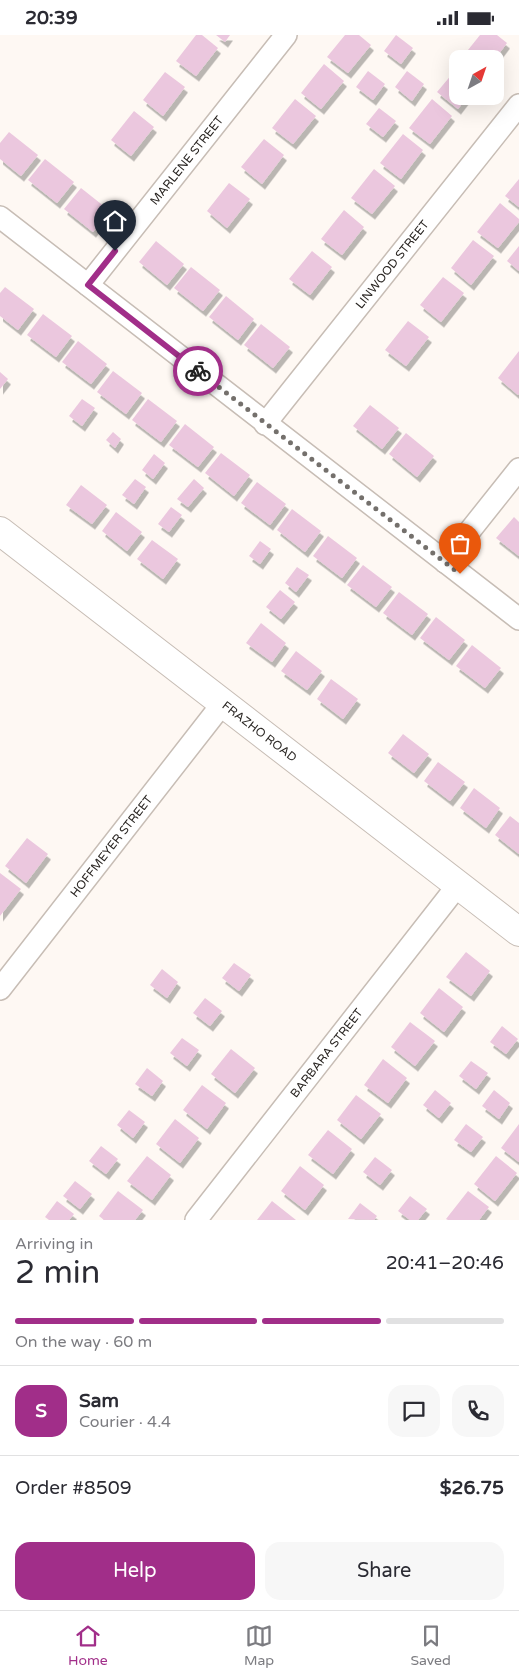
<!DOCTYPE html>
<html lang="en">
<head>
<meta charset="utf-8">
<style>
	body { margin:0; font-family:"Varela Round",sans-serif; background:#f7f7f7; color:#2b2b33; height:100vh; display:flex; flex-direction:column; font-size:19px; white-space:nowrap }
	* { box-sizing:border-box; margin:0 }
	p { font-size:16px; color:#7c7c81 }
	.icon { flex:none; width:28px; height:28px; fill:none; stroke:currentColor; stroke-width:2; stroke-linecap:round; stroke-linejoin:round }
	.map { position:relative; height:1185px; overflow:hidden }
	.drawer { display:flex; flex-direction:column; background:#fff; flex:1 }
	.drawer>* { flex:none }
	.needle { width:32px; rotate:40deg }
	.buttons { position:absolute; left:449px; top:15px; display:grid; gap:10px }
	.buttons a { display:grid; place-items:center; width:55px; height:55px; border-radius:10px; background:#fff; box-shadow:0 5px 20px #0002; font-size:25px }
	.pin { position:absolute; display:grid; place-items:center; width:42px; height:42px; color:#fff; margin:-51px -21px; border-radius:50% 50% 50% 0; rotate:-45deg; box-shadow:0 0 5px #0007 }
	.pin .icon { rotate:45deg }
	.courier { position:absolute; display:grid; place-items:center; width:50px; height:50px; margin:-25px; border:4px solid #a12e89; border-radius:50%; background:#fff; color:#222; box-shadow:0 1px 6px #0007 }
	.head em { font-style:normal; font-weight:600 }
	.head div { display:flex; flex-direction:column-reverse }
	.head { display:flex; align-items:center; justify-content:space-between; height:85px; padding:0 15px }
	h1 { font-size:32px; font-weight:600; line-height:38px }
	.bar { display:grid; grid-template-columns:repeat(4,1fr); gap:8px 5px; align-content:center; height:60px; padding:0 15px }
	.bar i { height:6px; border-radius:4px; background:#e1e1e2 }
	.bar .selected { background:#a12e89 }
	.bar p { grid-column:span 4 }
	.line { display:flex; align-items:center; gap:12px; padding:0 15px; border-top:1px solid #e1e1e2 }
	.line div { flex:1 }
	.round { display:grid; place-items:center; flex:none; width:52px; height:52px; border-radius:15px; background:#f7f7f7 }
	.action { display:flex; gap:10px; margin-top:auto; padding:10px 15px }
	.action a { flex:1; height:58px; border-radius:15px; background:#a12e89; color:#fff; font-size:20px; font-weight:600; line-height:58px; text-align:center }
	.action a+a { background:#f7f7f7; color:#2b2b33 }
	.status { display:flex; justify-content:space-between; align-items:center; height:35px; padding:0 25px; background:#fff; direction:ltr }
	.status svg { height:14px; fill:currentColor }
	.tab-bar { display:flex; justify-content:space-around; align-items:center; height:70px; border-top:1px solid #e1e1e2; background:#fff; font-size:14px; color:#7c7c81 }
	.tab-bar a { display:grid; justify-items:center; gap:2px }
	.tab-bar .selected { color:#a12e89 }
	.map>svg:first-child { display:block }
	.building { fill:#ebc7de; filter:url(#shadow) }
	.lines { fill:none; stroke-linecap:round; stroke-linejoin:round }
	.street-casing { stroke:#c7bdb5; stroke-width:24 }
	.secondary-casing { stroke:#c7bdb5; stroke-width:30 }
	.street { stroke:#fff; stroke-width:21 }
	.secondary { stroke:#fff; stroke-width:28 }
	.done { stroke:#74706c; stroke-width:5; stroke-dasharray:0 9 }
	.route { stroke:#a12e89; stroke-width:6 }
	.labels { text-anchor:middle; stroke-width:5; stroke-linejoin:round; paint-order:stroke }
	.street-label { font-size:12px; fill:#2a2623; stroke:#fff }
</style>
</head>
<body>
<div class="status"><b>20:39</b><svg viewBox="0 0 49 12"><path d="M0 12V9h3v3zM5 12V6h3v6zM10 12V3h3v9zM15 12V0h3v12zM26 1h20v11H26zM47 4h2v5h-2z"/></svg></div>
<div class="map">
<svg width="519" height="1185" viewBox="0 0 519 1185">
	<defs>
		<filter id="shadow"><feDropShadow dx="3" dy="5.5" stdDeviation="0" flood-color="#0004"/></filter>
	</defs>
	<rect width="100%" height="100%" fill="#fef8f3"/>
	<g class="building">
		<polygon points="196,0 202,0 218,13 196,41 176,26"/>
		<polygon points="216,0 230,0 225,7"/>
		<polygon points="345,0 359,0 371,10 348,38 327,22"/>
		<polygon points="396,0 413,13 401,29 384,16"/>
		<polygon points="480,0 497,0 507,8 495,24 468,24 464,20"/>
		<polygon points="324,29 344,46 321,74 301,58"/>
		<polygon points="458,32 458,61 468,61 458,74 437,57"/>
		<polygon points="368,36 385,49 373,65 356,52"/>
		<polygon points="407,36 424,49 412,66 395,52"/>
		<polygon points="165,37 185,52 163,81 143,65"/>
		<polygon points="295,64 316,81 293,109 272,93"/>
		<polygon points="432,64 452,81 430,109 409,93"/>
		<polygon points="379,73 396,86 383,102 366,89"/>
		<polygon points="134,76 154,92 131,121 111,105"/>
		<polygon points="9,97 38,120 21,141 0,124 0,108"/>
		<polygon points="403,99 423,115 401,144 380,128"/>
		<polygon points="264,104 284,120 262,149 241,132"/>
		<polygon points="45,124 74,147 57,168 28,145"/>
		<polygon points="374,134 395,151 372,179 351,163"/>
		<polygon points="519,144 519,172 505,161"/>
		<polygon points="229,148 250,164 227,193 207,176"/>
		<polygon points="81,153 110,176 93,197 64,174"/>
		<polygon points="500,168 519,184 519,187 498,213 477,197"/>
		<polygon points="344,175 364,192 342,220 321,204"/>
		<polygon points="473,205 494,221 471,250 451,233"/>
		<polygon points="156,206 184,229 167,250 139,227"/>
		<polygon points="519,211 519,236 507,226"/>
		<polygon points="312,216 332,232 310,260 289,244"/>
		<polygon points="191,232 220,255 203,276 174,253"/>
		<polygon points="443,242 464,258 441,287 420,270"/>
		<polygon points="5,252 34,274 18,295 0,281 0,258"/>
		<polygon points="226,261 254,284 238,305 209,282"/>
		<polygon points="43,279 72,301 56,322 27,300"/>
		<polygon points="408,286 429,302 406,331 385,315"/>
		<polygon points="261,289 290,312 273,333 244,310"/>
		<polygon points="78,306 107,329 91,349 62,327"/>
		<polygon points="519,316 519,359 518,360 498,343"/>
		<polygon points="113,336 142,358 126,379 97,357"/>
		<polygon points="0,337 8,344 0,354"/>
		<polygon points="82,364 95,373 82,391 69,381"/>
		<polygon points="148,364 177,386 161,407 132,385"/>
		<polygon points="370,370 399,393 382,414 353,391"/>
		<polygon points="185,389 214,412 198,432 169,410"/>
		<polygon points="113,397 121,404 115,413 106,405"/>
		<polygon points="406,398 434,421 417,442 389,419"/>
		<polygon points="221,418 250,440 234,461 205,438"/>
		<polygon points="154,419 165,428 153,444 142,435"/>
		<polygon points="135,444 146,452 134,469 122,460"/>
		<polygon points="194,444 204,453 188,472 177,464"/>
		<polygon points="257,447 286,469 270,490 241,468"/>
		<polygon points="81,450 107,470 92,489 66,470"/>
		<polygon points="171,472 182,480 169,497 158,489"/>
		<polygon points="292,474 321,496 305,517 277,495"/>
		<polygon points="116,477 142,497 127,516 102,496"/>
		<polygon points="514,482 519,487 519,521 496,503"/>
		<polygon points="328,501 357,523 342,543 313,521"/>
		<polygon points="152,505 178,524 163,544 137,524"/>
		<polygon points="260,506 271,514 260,529 249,521"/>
		<polygon points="363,530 392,552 376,572 347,550"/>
		<polygon points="297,532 309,540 296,557 285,548"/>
		<polygon points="280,555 295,567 281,584 266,572"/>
		<polygon points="399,557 428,579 412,600 383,578"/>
		<polygon points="436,582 465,605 449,625 420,603"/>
		<polygon points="261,588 286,608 272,627 246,608"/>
		<polygon points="472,610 501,633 485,653 456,631"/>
		<polygon points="296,616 322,636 307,655 281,636"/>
		<polygon points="331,644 358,664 343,684 317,664"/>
		<polygon points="403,699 429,719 414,738 388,718"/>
		<polygon points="438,727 465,747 450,766 424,746"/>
		<polygon points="474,753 500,773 486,793 460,773"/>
		<polygon points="510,781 519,788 519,819 495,800"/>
		<polygon points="27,803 48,819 26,848 5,831"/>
		<polygon points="0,838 21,854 0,881"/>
		<polygon points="466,917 490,936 471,961 446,942"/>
		<polygon points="234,928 251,940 239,956 222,943"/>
		<polygon points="162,934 178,947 167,963 150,950"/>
		<polygon points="439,953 463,972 444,997 420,978"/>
		<polygon points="205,963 222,976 210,991 193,978"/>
		<polygon points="410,987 435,1006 415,1031 391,1012"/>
		<polygon points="502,991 518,1004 506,1019 490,1007"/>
		<polygon points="182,1003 199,1015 187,1031 170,1018"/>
		<polygon points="231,1014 255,1033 235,1058 211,1039"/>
		<polygon points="383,1024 407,1043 388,1068 364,1050"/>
		<polygon points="471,1026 488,1038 476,1054 459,1041"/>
		<polygon points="147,1033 163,1046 152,1061 135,1049"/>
		<polygon points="202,1050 226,1068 207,1094 183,1075"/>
		<polygon points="435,1055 451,1068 439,1083 423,1070"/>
		<polygon points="494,1055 510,1068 499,1084 482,1071"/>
		<polygon points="356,1060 381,1079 361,1104 337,1085"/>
		<polygon points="129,1075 145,1087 133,1103 117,1090"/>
		<polygon points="175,1084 199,1103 180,1128 156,1109"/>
		<polygon points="466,1089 483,1102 471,1117 454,1105"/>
		<polygon points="519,1089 519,1127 501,1113"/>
		<polygon points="328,1095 352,1114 333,1139 308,1120"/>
		<polygon points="101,1111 118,1124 106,1139 89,1126"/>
		<polygon points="147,1121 171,1140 152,1165 127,1146"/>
		<polygon points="496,1121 517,1138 495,1166 474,1149"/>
		<polygon points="375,1122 392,1135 380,1150 363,1137"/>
		<polygon points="300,1131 324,1150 305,1175 281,1156"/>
		<polygon points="75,1146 92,1159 80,1174 63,1161"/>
		<polygon points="118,1156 143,1175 135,1185 104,1185 99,1181"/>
		<polygon points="468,1156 489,1172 479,1185 448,1185 446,1184"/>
		<polygon points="410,1161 427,1174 418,1185 410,1185 398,1176"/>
		<polygon points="57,1166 74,1179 69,1185 49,1185 45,1182"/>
		<polygon points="272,1166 296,1185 257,1185"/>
		<polygon points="360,1168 377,1181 374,1185 348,1184"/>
	</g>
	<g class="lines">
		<defs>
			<g id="street">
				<polyline points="0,182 519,584"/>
				<path id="s1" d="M88 250 286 0"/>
				<path id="s2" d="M265 389 519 70"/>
				<polyline points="445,527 519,434"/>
				<path id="s3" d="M0 954 223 668"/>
				<path id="s4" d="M196 1185 458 850"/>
			</g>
			<g id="secondary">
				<path id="s5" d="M0 496 519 897"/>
			</g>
		</defs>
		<use href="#street" class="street-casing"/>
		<use href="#secondary" class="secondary-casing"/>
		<use href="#street" class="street"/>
		<use href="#secondary" class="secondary"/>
	</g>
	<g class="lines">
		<polyline class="done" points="198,336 460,539"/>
		<polyline class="route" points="115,216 88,250 198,336"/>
	</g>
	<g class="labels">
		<g class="street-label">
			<text dy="4" stroke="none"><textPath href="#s1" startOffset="159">MARLENE STREET</textPath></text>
			<text dy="4" stroke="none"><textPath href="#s2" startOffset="204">LINWOOD STREET</textPath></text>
			<text dy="4" stroke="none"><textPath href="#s5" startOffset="328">FRAZHO ROAD</textPath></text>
			<text dy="4" stroke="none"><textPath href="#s3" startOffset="181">HOFFMEYER STREET</textPath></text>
			<text dy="4" stroke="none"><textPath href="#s4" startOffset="212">BARBARA STREET</textPath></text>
		</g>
	</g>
</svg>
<div class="buttons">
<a><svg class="needle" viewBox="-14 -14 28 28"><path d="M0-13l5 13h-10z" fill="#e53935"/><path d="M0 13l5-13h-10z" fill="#7c7c81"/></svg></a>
</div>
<div class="pin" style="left:460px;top:539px;background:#ea580c"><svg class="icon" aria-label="bag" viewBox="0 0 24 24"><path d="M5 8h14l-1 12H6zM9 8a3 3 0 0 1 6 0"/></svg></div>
<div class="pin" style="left:115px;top:216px;background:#1f2937"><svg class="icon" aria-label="home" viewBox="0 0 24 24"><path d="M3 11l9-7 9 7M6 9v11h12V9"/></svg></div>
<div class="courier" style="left:198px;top:336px"><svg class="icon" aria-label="bike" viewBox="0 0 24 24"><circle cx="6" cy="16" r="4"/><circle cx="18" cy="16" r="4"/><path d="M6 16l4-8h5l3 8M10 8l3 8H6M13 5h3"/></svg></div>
</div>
<section class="drawer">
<div class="head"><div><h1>2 min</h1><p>Arriving in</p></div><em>20:41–20:46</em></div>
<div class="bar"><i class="selected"></i><i class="selected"></i><i class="selected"></i><i></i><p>On the way · 60 m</p></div>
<div class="line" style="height:90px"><b class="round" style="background:#a12e89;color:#fff">S</b><div><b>Sam</b><p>Courier · 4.4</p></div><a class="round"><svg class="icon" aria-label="chat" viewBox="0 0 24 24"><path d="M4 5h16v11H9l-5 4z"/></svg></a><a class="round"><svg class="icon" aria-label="phone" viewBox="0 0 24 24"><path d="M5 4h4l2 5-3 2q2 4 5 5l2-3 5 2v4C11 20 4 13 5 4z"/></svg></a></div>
<div class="line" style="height:65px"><div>Order #8509</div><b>$26.75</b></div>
<div class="action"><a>Help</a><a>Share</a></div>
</section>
<nav class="tab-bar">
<a class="selected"><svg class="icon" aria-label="home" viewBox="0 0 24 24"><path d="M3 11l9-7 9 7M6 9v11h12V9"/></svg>Home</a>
<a><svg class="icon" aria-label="map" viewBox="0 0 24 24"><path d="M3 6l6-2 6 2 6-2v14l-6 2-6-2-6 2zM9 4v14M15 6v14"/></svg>Map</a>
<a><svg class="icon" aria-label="saved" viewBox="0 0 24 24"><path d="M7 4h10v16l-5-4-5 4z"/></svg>Saved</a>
</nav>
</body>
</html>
